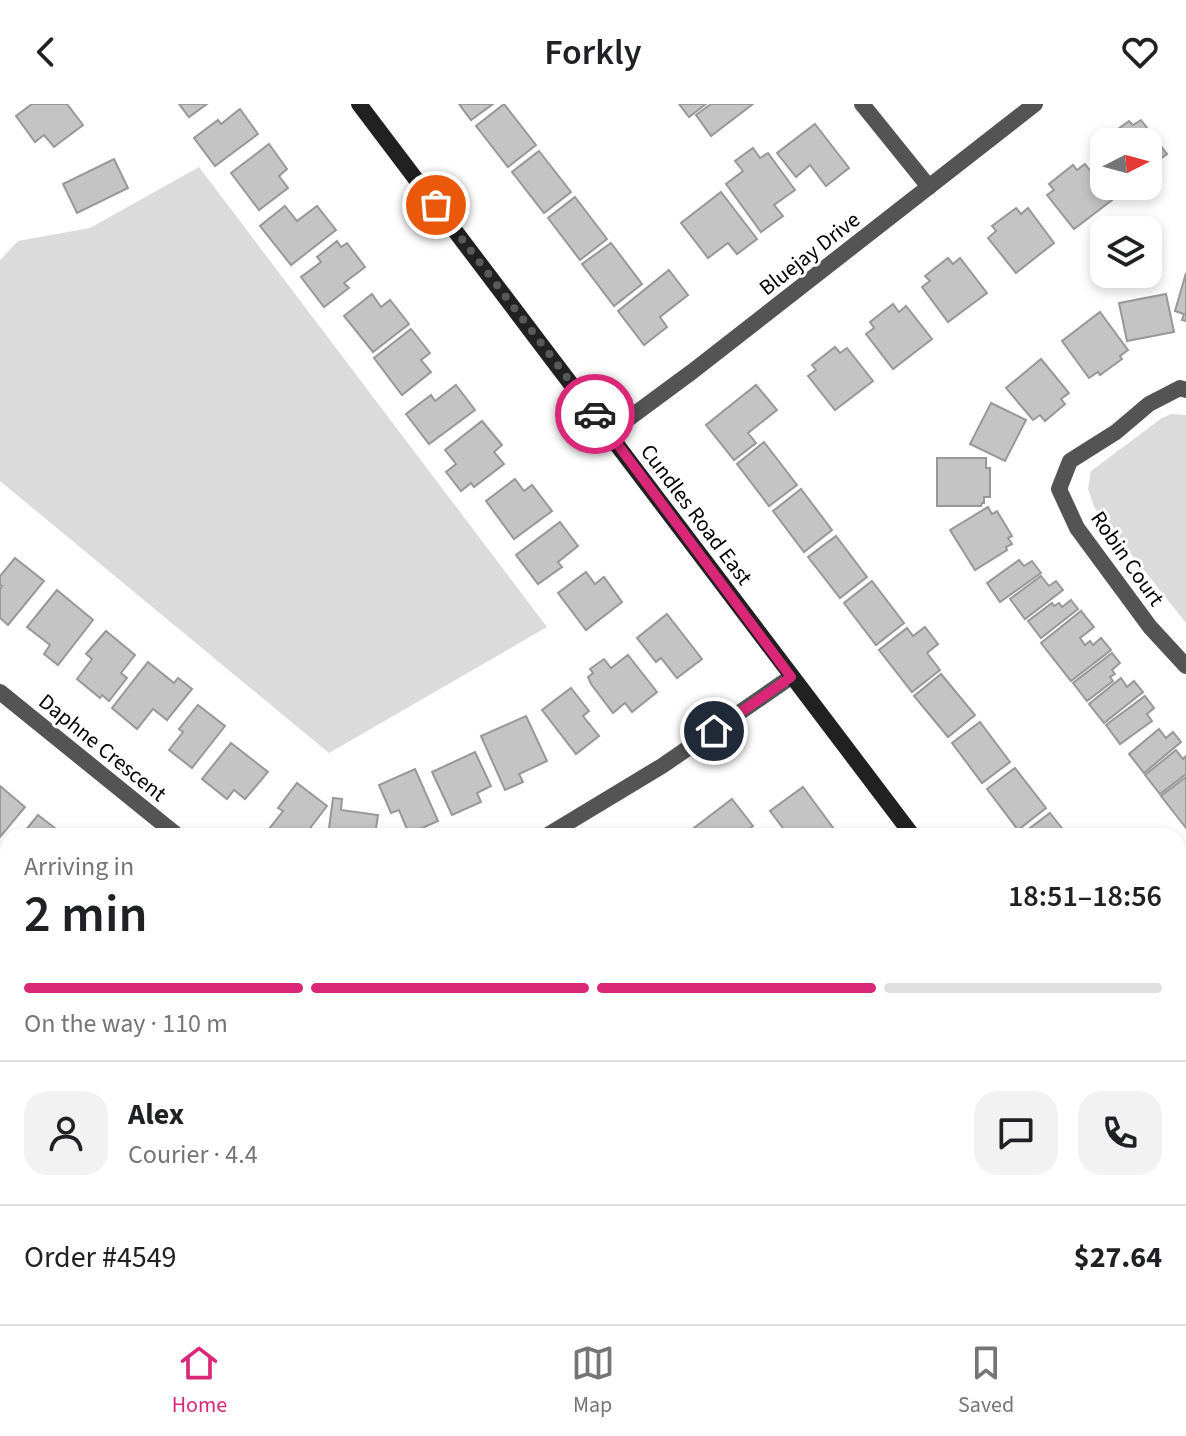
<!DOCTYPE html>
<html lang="en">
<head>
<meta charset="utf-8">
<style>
	body { margin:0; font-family:"Source Sans 3",sans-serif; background:#f2f2f2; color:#202124; height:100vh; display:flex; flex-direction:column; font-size:30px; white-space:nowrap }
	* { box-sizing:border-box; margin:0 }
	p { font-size:26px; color:#757577 }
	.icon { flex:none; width:44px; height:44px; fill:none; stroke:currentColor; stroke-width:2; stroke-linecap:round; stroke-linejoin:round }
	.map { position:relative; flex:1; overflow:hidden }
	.sheet { position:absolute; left:0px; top:724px; width:1186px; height:496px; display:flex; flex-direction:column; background:#fff; border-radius:24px 24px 0 0; box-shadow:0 4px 12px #0003 }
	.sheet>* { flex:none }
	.needle { width:52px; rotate:84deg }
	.buttons { position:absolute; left:1090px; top:24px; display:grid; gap:16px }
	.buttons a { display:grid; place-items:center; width:72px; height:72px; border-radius:16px; background:#fff; box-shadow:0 4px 12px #0003; font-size:40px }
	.pin { position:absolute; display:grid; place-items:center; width:68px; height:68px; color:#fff; margin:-34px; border:4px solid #fff; border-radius:50%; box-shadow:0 2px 8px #0007 }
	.courier { position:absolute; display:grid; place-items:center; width:80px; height:80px; margin:-40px; border:6px solid #db2777; border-radius:50%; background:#fff; color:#222; box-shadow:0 2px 10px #0007 }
	.head em { font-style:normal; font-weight:600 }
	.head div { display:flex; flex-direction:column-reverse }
	.head { display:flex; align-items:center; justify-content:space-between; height:136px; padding:0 24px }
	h1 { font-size:52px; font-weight:600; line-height:60px }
	.bar { display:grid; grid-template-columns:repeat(4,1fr); gap:12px 8px; align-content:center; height:96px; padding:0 24px }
	.bar i { height:10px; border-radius:6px; background:#e0e0e0 }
	.bar .current { background:#db2777 }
	.bar p { grid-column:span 4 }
	.line { display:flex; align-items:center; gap:20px; padding:0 24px; border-top:2px solid #e0e0e0 }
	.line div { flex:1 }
	.round { display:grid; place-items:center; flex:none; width:84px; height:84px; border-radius:24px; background:#f2f2f2 }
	header { display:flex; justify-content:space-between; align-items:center; height:104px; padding:0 24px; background:#fff; font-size:36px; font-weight:600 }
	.menu { display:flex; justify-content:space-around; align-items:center; height:112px; border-top:2px solid #e0e0e0; background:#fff; font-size:22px; color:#757577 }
	.menu a { display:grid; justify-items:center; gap:4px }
	.menu .current { color:#db2777 }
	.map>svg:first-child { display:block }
	.green { fill:#dbdbdb }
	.building { fill:#c4c4c4; stroke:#989898; stroke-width:2 }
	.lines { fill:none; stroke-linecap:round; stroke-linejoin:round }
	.lane { stroke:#545454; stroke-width:14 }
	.street { stroke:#545454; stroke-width:16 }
	.secondary { stroke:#212121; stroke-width:16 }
	.done { stroke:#595959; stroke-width:8; stroke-dasharray:0 14.4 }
	.route { stroke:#db2777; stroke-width:10 }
	.labels { text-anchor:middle; stroke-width:6; stroke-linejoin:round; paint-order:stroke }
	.street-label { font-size:22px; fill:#000; stroke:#fff }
</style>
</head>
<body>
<header><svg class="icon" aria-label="back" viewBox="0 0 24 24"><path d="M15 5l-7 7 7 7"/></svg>Forkly<svg class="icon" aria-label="heart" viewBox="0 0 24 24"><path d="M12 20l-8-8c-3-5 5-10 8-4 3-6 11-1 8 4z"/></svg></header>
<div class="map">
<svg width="1186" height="1220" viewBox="0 0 1186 1220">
	<rect width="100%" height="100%" fill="#fff"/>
	<g class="green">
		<polygon points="199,63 547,523 329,649 0,377 0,156 18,137 90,124"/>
		<polygon points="1171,310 1186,311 1186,519 1094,403 1088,385 1091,367 1162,314"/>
	</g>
	<g class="building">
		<polygon points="32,0 67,0 83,21 54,43 44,31 35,38 16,12"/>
		<polygon points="179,0 207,0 189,13"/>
		<polygon points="459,0 493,0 471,16"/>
		<polygon points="504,0 536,41 508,63 476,22"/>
		<polygon points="679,0 706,0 689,13"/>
		<polygon points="711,0 753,0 711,32 696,11"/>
		<polygon points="240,5 258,30 215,62 194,34 218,16 221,20"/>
		<polygon points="1141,16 1167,50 1148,64 1148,38 1111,38 1107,33 1129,17 1133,21"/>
		<polygon points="815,20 849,64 826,82 810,61 796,73 777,49"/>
		<polygon points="269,40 287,65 279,72 288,84 259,106 231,69"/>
		<polygon points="753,44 760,54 768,49 795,86 774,101 783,112 761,128 726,80 743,67 735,57"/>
		<polygon points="539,47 571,88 544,109 512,68"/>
		<polygon points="114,55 128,84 77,109 63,80"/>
		<polygon points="1085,60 1102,82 1104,80 1104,82 1112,82 1116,87 1109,92 1112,96 1074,125 1047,91 1054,86 1049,80 1073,61 1077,66"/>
		<polygon points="721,88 757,135 737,150 728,139 708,154 681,119"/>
		<polygon points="575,93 607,135 580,156 548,114"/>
		<polygon points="285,102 297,117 317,102 336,126 291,161 260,122"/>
		<polygon points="1016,104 1021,110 1028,104 1054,139 1016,169 988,134 996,127 992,122"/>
		<polygon points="337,137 341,143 347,139 365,163 344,179 349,184 324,203 301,173 321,158 317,153"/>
		<polygon points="611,139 642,180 614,202 582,160"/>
		<polygon points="948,154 953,160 960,154 987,189 948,218 922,183 930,177 925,172"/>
		<polygon points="669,166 688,191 660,213 667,223 644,241 618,207"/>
		<polygon points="1186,169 1186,217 1182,216 1184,210 1175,207"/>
		<polygon points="372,190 381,203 390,196 409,220 373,248 344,212"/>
		<polygon points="1166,190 1174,228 1127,237 1119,199"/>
		<polygon points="893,200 899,208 906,202 932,235 893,265 866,230 874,224 870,218"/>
		<polygon points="1100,208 1128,246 1120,252 1122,255 1100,271 1098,268 1089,274 1062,237"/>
		<polygon points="411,225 430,249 421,256 431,268 402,291 374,254"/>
		<polygon points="835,243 840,249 847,244 873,277 835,306 808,272 816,266 812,261"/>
		<polygon points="1041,255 1069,289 1061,295 1065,300 1045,317 1040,311 1033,316 1006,284"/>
		<polygon points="456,281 475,306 429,340 406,310 431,291 435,297"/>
		<polygon points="756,281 777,306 748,329 756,339 734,356 706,321"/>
		<polygon points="991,299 1026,316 1005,357 970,340"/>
		<polygon points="482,317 502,341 494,348 504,360 474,383 471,379 461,387 446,368 456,360 445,346"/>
		<polygon points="764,338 797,381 769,402 737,360"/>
		<polygon points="937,354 986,354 986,364 990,364 990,393 984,393 984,399 982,399 981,402 937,402"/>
		<polygon points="515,375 524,387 532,381 552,407 514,435 486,397"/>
		<polygon points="801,385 832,426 804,448 773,407"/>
		<polygon points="988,403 992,410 997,407 1012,432 1008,434 1012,440 1006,443 1007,446 975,466 950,426"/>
		<polygon points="560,418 578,442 558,458 562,463 538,480 516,451"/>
		<polygon points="836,432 867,473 840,494 808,453"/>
		<polygon points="15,454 44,477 8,521 0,514 0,485 2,482 0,481 0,472"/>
		<polygon points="1019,456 1024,462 1032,457 1041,469 1000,498 987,479"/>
		<polygon points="586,468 595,480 604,473 622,498 586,526 558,489"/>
		<polygon points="1041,472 1049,482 1056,477 1063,486 1025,515 1010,495"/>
		<polygon points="872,477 904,519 876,541 844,499"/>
		<polygon points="57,486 93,516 58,561 44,550 50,541 27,523"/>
		<polygon points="1071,496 1078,505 1041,534 1028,517 1052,499 1054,502 1059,499 1062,503"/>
		<polygon points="1081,507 1094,523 1080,534 1085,541 1090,537 1093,541 1101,534 1111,546 1071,577 1041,539"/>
		<polygon points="667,510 702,555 677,574 661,554 656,558 637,534"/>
		<polygon points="925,523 938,540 927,549 940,566 912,588 879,546 907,524 913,532"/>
		<polygon points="106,527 135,551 121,569 127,574 109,597 102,591 100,594 77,575 92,555 86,550"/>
		<polygon points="1112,549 1120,559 1112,566 1115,570 1110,573 1113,577 1087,597 1073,579"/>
		<polygon points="628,551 657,588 632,608 625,599 613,609 591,580 588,573 593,569 590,565 604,555 611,564"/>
		<polygon points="148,558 174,579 178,574 192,585 167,616 153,605 137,625 112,604"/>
		<polygon points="941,570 975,611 948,633 914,592"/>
		<polygon points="1121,574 1127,583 1134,577 1143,588 1104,619 1089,600"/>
		<polygon points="571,584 589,607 583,612 599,632 576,650 542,606"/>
		<polygon points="1145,592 1154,604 1147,610 1152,617 1120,640 1106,621"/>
		<polygon points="198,601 225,622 192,664 169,646 183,628 179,625"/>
		<polygon points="526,612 547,657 519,670 523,678 505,686 481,632"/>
		<polygon points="980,618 1010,658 982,679 952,639"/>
		<polygon points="1159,625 1166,634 1173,628 1181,638 1144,669 1129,650"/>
		<polygon points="231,639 268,668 245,695 234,686 227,695 202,675"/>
		<polygon points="1176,646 1183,655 1186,652 1186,670 1160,690 1145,671"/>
		<polygon points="475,648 491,682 477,689 481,698 452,711 432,668"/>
		<polygon points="1015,664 1046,704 1018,726 987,685"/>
		<polygon points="415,665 438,717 409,730 399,706 391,709 379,681"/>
		<polygon points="1186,673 1186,724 1161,692"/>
		<polygon points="297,679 327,702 304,732 271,732 266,729 283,707 278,704"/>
		<polygon points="0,682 25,703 0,733"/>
		<polygon points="803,683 834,725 825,732 789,732 770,707"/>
		<polygon points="333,694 342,695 341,706 378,711 375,732 328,732"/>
		<polygon points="732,695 753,722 740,732 694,732 690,727"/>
		<polygon points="1050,709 1068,732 1023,732 1022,730"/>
		<polygon points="38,711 65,732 21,732"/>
		<polygon points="1186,900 1186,944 1178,933 1178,906"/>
		<polygon points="4,1064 8,1071 8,1102 0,1107 0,1067"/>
		<polygon points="377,1212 466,1212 470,1220 361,1220"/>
		<polygon points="720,1212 804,1212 794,1220 726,1220"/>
	</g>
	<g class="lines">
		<g class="lane">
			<polyline points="957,1212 958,1220"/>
			<polyline points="991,1212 1008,1217 1035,1219"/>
		</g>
		<g class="street">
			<polyline points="862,0 929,83"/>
			<polyline points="1186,286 1180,284 1149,300 1116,328 1070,357 1059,385 1077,424 1150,523 1186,562"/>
			<polyline points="609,329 693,267 1035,0"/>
			<polyline points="0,588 178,732"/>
			<polyline points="546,732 662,662 791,573"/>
			<polyline points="0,922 8,928"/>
		</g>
		<g class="secondary">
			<polyline points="359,0 913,732"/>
			<polyline points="1178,1072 1186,1082"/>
			<polyline points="1178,1110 1186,1104"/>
			<polyline points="1033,1220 1044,1212"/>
		</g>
	</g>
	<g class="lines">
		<polyline class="done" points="436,101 595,310"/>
		<polyline class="route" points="595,310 791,573 714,627"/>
	</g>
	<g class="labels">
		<g class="street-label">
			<text transform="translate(809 149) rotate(-38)" y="8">Bluejay Drive</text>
			<text transform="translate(697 410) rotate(53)" y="8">Cundles Road East</text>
			<text transform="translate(1128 454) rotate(55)" y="8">Robin Court</text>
			<text transform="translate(103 643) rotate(39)" y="8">Daphne Crescent</text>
		</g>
	</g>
</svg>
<div class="buttons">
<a><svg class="needle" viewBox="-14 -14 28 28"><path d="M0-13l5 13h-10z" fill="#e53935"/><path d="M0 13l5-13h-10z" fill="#757577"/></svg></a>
<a><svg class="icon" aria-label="layers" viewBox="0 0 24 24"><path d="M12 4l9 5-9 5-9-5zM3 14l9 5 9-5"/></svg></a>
</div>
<div class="pin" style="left:436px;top:101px;background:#ea580c"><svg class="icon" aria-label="bag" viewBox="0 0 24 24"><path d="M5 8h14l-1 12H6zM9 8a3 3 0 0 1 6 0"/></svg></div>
<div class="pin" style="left:714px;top:627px;background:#1f2937"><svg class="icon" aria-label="home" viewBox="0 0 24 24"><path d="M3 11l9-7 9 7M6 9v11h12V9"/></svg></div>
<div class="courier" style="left:595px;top:310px"><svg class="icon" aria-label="car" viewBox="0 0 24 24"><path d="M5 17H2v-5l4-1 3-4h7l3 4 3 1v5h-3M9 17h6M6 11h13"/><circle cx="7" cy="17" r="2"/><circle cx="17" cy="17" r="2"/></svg></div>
<section class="sheet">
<div class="head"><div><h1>2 min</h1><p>Arriving in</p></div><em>18:51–18:56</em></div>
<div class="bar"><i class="current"></i><i class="current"></i><i class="current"></i><i></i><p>On the way · 110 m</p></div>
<div class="line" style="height:144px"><a class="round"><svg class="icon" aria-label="person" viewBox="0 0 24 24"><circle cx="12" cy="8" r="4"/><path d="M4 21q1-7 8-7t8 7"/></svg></a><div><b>Alex</b><p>Courier · 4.4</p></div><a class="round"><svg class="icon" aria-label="chat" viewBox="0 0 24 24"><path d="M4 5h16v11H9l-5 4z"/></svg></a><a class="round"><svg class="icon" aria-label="phone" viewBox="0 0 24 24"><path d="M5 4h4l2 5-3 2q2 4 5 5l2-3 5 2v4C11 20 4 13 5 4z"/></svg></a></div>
<div class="line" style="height:104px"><div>Order #4549</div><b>$27.64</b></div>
</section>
</div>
<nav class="menu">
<a class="current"><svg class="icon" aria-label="home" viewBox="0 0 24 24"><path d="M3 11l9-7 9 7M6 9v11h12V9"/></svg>Home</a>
<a><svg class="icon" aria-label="map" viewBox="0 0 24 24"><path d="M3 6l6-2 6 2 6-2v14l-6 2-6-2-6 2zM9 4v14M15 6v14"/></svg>Map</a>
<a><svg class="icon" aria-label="saved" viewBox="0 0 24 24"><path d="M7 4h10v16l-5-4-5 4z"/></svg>Saved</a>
</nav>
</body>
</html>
